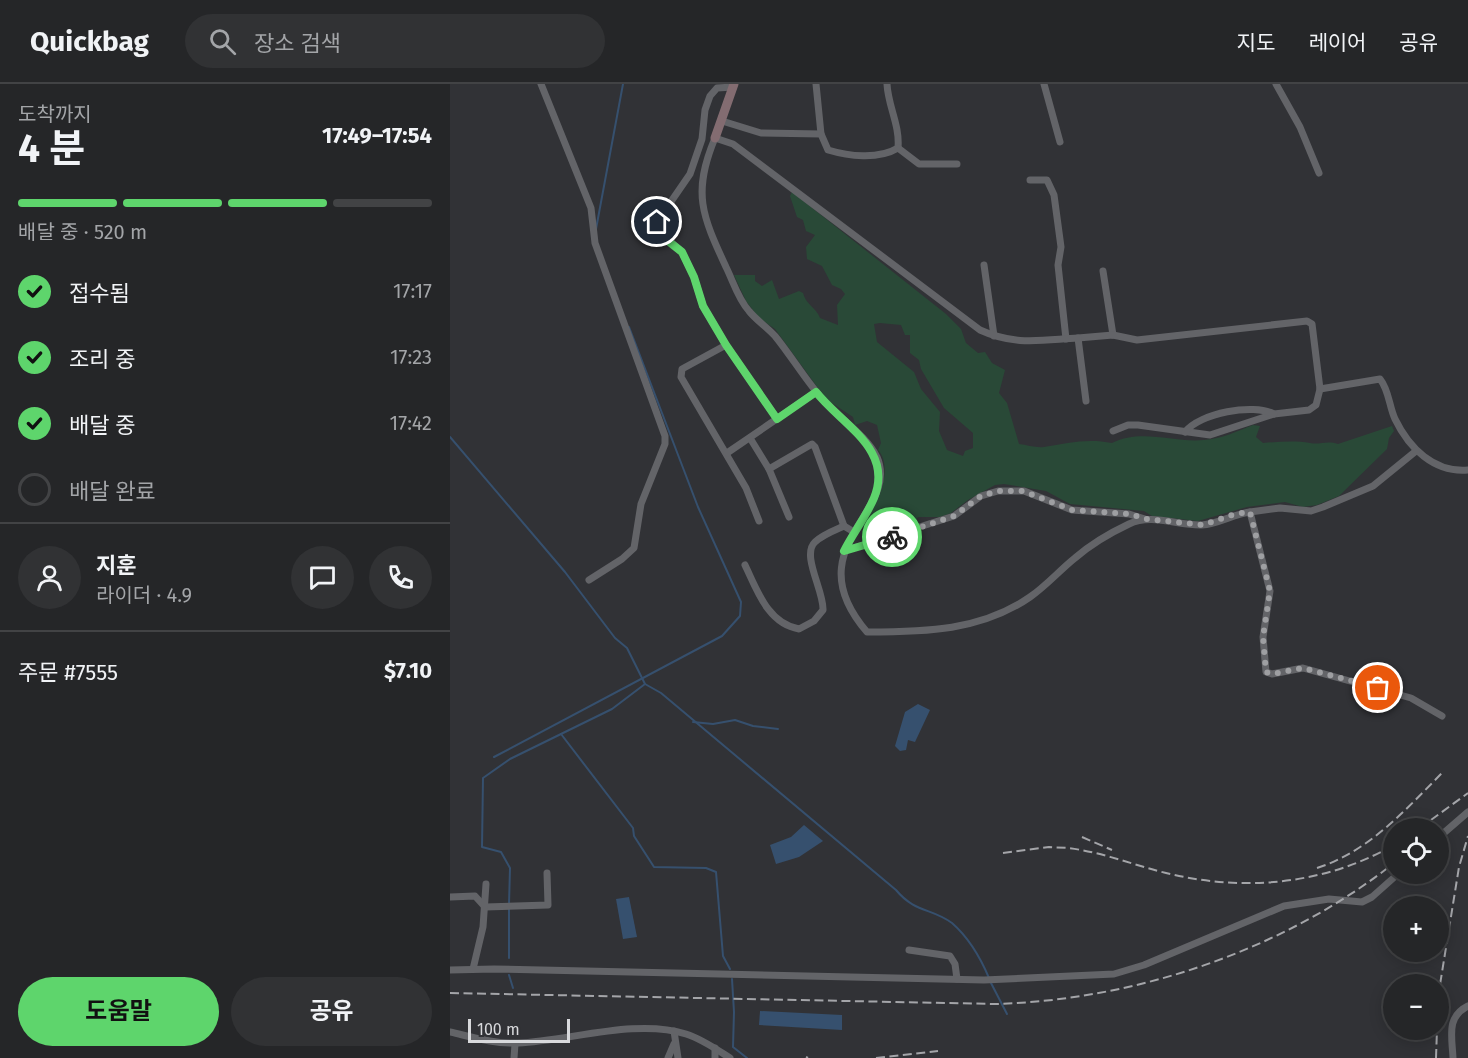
<!DOCTYPE html>
<html lang="ko">
<head>
<meta charset="utf-8">
<style>
	body { margin:0; font-family:"Fira Sans","Noto Sans KR",sans-serif; background:#313234; color:#f1f3f6; height:100vh; display:flex; flex-direction:column; font-size:22px; white-space:nowrap }
	* { box-sizing:border-box; margin:0 }
	p { font-size:20px; color:#a3a5a8 }
	.icon { flex:none; width:33px; height:33px; fill:none; stroke:currentColor; stroke-width:2; stroke-linecap:round; stroke-linejoin:round }
	.map { position:relative; flex:1; overflow:hidden }
	.panel { display:flex; flex-direction:column; background:#252628; width:450px }
	.panel>* { flex:none }
	.fabs { position:absolute; left:933px; top:734px; display:grid; gap:12px }
	.fabs a { display:grid; place-items:center; width:66px; height:66px; border-radius:50%; background:#252628; box-shadow:0 3px 15px #0003,0 0 0 2px #424345; font-size:30px }
	.scale { position:absolute; left:18px; bottom:15px; width:102px; box-sizing:border-box; padding-left:6px; border:3px solid #d8d9dc; border-top:0; font-size:16px; line-height:21px; white-space:nowrap; color:#d8d9dc; -webkit-text-stroke:4px #313236; paint-order:stroke }
	.pin { position:absolute; display:grid; place-items:center; width:51px; height:51px; color:#fff; margin:-26px; border:3px solid #fff; border-radius:50%; box-shadow:0 2px 6px #0007 }
	.courier { position:absolute; display:grid; place-items:center; width:60px; height:60px; margin:-30px; border:4px solid #5ed56c; border-radius:50%; background:#fff; color:#222; box-shadow:0 2px 8px #0007 }
	.headline em { font-style:normal; font-weight:700 }
	.headline div { display:flex; flex-direction:column-reverse }
	.headline { display:flex; align-items:center; justify-content:space-between; height:102px; padding:0 18px }
	h1 { font-size:39px; font-weight:700; line-height:45px }
	.bar { display:grid; grid-template-columns:repeat(4,1fr); gap:9px 6px; align-content:center; height:72px; padding:0 18px }
	.bar i { height:8px; border-radius:4px; background:#424345 }
	.bar .current { background:#5ed56c }
	.bar p { grid-column:span 4 }
	.line { display:flex; align-items:center; gap:15px; padding:0 18px; border-top:2px solid #424345 }
	.line div { flex:1 }
	.round { display:grid; place-items:center; flex:none; width:63px; height:63px; border-radius:32px; background:#313234 }
	ol { padding:0 18px; list-style:none }
	li { display:flex; align-items:center; gap:18px; height:66px }
	li p { margin-inline-start:auto }
	li .icon { padding:6px; border-radius:50%; background:#5ed56c; color:#111; stroke-width:4 }
	li:last-child { color:#a3a5a8 }
	li i { width:33px; height:33px; border:3px solid #424345; border-radius:50% }
	.cta { display:flex; gap:12px; margin-top:auto; padding:12px 18px }
	.cta a { flex:1; height:69px; border-radius:36px; background:#5ed56c; color:#111; font-size:24px; font-weight:700; line-height:69px; text-align:center }
	.cta a+a { background:#313234; color:#f1f3f6 }
	header { display:flex; align-items:center; gap:36px; box-sizing:border-box; height:84px; padding:0 30px; background:#252628; border-bottom:2px solid #424345 }
	header strong { font-size:28px }
	nav { display:flex; gap:33px; margin-inline-start:auto; font-size:21px }
	.search { width:420px; height:54px; background:#313234; display:flex; align-items:center; gap:15px; box-sizing:border-box; padding:0 21px; border-radius:33px; color:#a3a5a8; font-size:22px }
	main { display:flex; flex:1; min-height:0 }
	.map>svg:first-child { display:block }
	.green { fill:#294937; fill-rule:evenodd }
	.water { fill:#36506e }
	.lines { fill:none; stroke-linecap:round; stroke-linejoin:round }
	.stream { stroke:#36506e; stroke-width:2 }
	.street { stroke:#636468; stroke-width:7 }
	.secondary { stroke:#836c71; stroke-width:9 }
	.rail { stroke:#a4a5a9; stroke-width:2; stroke-dasharray:9 4.5; stroke-linecap:butt }
	.done { stroke:#9e9fa2; stroke-width:6; stroke-dasharray:0 10.8 }
	.route { stroke:#5ed56c; stroke-width:8 }
</style>
</head>
<body>
<header>
<strong>Quickbag</strong>
<div class="search"><svg class="icon" aria-label="search" viewBox="0 0 24 24"><circle cx="10" cy="10" r="6"/><path d="M15 15l6 6"/></svg>장소 검색</div>
<nav><a>지도</a><a>레이어</a><a>공유</a></nav>
</header>
<main>
<section class="panel">
<div class="headline"><div><h1>4 분</h1><p>도착까지</p></div><em>17:49–17:54</em></div>
<div class="bar"><i class="current"></i><i class="current"></i><i class="current"></i><i></i><p>배달 중 · 520 m</p></div>
<ol>
<li><svg class="icon" aria-label="check" viewBox="0 0 24 24"><path d="M5 12l5 5 9-10"/></svg>접수됨<p>17:17</p></li>
<li><svg class="icon" aria-label="check" viewBox="0 0 24 24"><path d="M5 12l5 5 9-10"/></svg>조리 중<p>17:23</p></li>
<li><svg class="icon" aria-label="check" viewBox="0 0 24 24"><path d="M5 12l5 5 9-10"/></svg>배달 중<p>17:42</p></li>
<li><i></i>배달 완료</li>
</ol>
<div class="line" style="height:108px"><a class="round"><svg class="icon" aria-label="person" viewBox="0 0 24 24"><circle cx="12" cy="8" r="4"/><path d="M4 21q1-7 8-7t8 7"/></svg></a><div><b>지훈</b><p>라이더 · 4.9</p></div><a class="round"><svg class="icon" aria-label="chat" viewBox="0 0 24 24"><path d="M4 5h16v11H9l-5 4z"/></svg></a><a class="round"><svg class="icon" aria-label="phone" viewBox="0 0 24 24"><path d="M5 4h4l2 5-3 2q2 4 5 5l2-3 5 2v4C11 20 4 13 5 4z"/></svg></a></div>
<div class="line" style="height:78px"><div>주문 #7555</div><b>$7.10</b></div>
<div class="cta"><a>도움말</a><a>공유</a></div>
</section>
<div class="map">
<svg width="1018" height="974" viewBox="0 0 1018 974">
	<rect width="100%" height="100%" fill="#313236"/>
	<path class="green" d="M342 108 496 230 511 245 516 259 528 269 535 268 542 279 555 286 549 309 557 319 569 360C577 361 586 364 594 363 617 359 638 354 662 359 692 344 723 359 754 356 771 355 788 347 803 341L810 342 806 353 813 359C829 358 844 356 860 359 870 361 877 356 888 360L942 342 944 347 939 354 937 365 889 412 867 421 853 423 835 418 797 423 748 437 702 432 694 427 620 420 596 407 554 400 545 401 518 416 501 429 490 433H468L462 442 440 441 432 451 419 452V446L411 442C426 425 445 385 428 366L431 359 427 341 417 337 405 341 403 333 376 315 325 245 309 234 296 217 284 191H305V197L312 202 322 196 329 215 349 207 353 209C356 221 366 223 370 234L388 241 387 221 395 210 391 205 382 201 372 182 357 175 356 163 365 151 356 147 353 136 347 133 340 112ZM430 239 451 241 455 251H460V269L469 276 471 285 494 324 523 349V364L515 367 513 372 497 366 489 347 490 328 471 305 464 288 427 258 424 240Z"/>
	<g class="water">
		<polygon points="468,620 480,626 465,658 458,656 456,666 450,667 445,662 455,628"/>
		<polygon points="354,741 373,757 349,773 326,780 320,761 341,753"/>
		<polygon points="179,813 187,853 173,855 166,815"/>
		<polygon points="310,927 392,931 392,946 309,941"/>
	</g>
	<g class="lines">
		<g class="stream">
			<polyline points="146,145 173,0"/>
			<path d="M0 353 115 488 165 554 177 564 195 600 211 609 446 806C465 829 482 824 502 839 518 853 531 875 539 894"/>
			<polyline points="195,600 162,625 111,650 183,744 184,752 204,783 256,784 266,788 273,872 280,885"/>
			<polyline points="243,638 263,640 285,636 303,642 328,645"/>
			<polyline points="44,673 272,552 290,532 291,518 248,423 179,243"/>
			<polyline points="59,820 60,784 51,768 32,763 33,694 60,675 111,650"/>
			<polyline points="59,874 59,825"/>
			<polyline points="59,891 63,904"/>
			<polyline points="282,895 284,928 283,963 297,974"/>
			<polyline points="541,899 557,930"/>
		</g>
		<g class="street">
			<polyline points="91,0 141,124 145,159 215,352 215,360 191,420 184,464 172,475 139,496"/>
			<polyline points="366,0 371,50"/>
			<path d="M437 0C438 22 450 41 448 64"/>
			<polyline points="594,0 610,58"/>
			<polyline points="826,0 850,43 869,89"/>
			<polyline points="283,3 267,4 260,12 255,26 252,55 240,90 207,138 206,144 232,168 244,193 253,222 276,261 327,335"/>
			<path d="M272 37 311 49 371 50 378 66C398 72 428 76 448 64"/>
			<polyline points="448,64 469,80 507,80"/>
			<polyline points="580,96 597,96 604,111 611,163 608,181 616,255"/>
			<polyline points="534,181 544,252"/>
			<polyline points="653,187 663,251"/>
			<polyline points="628,254 663,251 687,256 857,237 862,240 870,305 866,321 859,326 824,330 760,351 688,341 678,341 663,347"/>
			<polyline points="276,261 232,285 231,293 296,404 309,437"/>
			<path d="M870 305 930 295C939 306 939 322 945 335 959 364 984 389 1018 386"/>
			<path d="M636 317 628 254C591 256 565 262 530 246L283 60 265 54C242 109 252 131 276 183 283 197 288 215 299 227 306 236 317 243 325 252 342 273 356 297 374 317 390 335 416 351 427 373 451 428 344 463 417 548 475 548 531 547 580 513 596 502 610 486 625 474 640 461 662 448 679 440 702 429 728 442 752 441 768 440 784 430 800 428L820 507 813 553 816 588 822 590 853 584 961 614 992 632"/>
			<path d="M735 348C750 329 803 319 824 330"/>
			<polyline points="300,354 319,385 339,433"/>
			<polyline points="277,369 366,308"/>
			<polyline points="319,385 362,360 365,363 394,442"/>
			<polyline points="800,428 830,424 861,427 873,423 923,402 966,367"/>
			<polyline points="394,467 504,432 531,412 548,407 574,407 622,426 679,430 695,435"/>
			<path d="M295 481C307 506 318 540 349 545L364 537 373 526C374 507 351 471 365 458 372 451 385 446 394 442L404 448"/>
			<polyline points="988,754 1018,728"/>
			<polyline points="0,813 25,812 35,823 98,821 97,789"/>
			<polyline points="459,866 500,872 505,880 507,895"/>
			<polyline points="23,885 33,843 36,800"/>
			<polyline points="0,886 44,885 534,896 664,890 694,881 834,822 879,815 912,818 922,813 949,789"/>
			<polyline points="224,947 228,974"/>
			<path d="M0 948C22 953 44 960 68 959 119 957 186 934 236 950 252 955 266 965 280 974"/>
			<polyline points="64,974 65,960"/>
			<polyline points="218,974 224,960"/>
			<polyline points="265,974 265,964"/>
			<path d="M1003 974C1002 952 996 933 1018 922"/>
		</g>
		<polyline class="secondary" points="265,54 284,0"/>
		<g class="rail">
			<polyline points="970,744 1018,709"/>
			<polyline points="632,753 662,766"/>
			<path d="M553 769 599 763 618 764C652 768 683 781 716 789 793 808 874 801 944 761"/>
			<path d="M867 784C920 767 956 725 994 687"/>
			<path d="M0 909 546 920C685 916 834 866 944 779"/>
			<polyline points="988,913 1009,783 1018,752"/>
			<polyline points="356,973 358,974"/>
			<polyline points="426,974 488,967"/>
			<polyline points="986,974 987,945"/>
		</g>
	</g>
	<g class="lines">
		<polyline class="done" points="442,453 504,432 531,412 548,407 573,407 622,426 679,430 697,435 753,441 785,430 800,428 820,507 813,553 816,588 822,590 853,584 928,604"/>
		<path class="route" d="M207 138 208 149 232 168 244 193 253 222 276 261 327 335 366 308C392 341 444 365 424 414 416 433 403 449 394 467L442 453"/>
	</g>
</svg>
<div class="fabs">
<a><svg class="icon" aria-label="locate" viewBox="0 0 24 24"><circle cx="12" cy="12" r="6"/><path d="M12 2v4M12 18v4M2 12h4M18 12h4"/></svg></a>
<a>+</a>
<a>−</a>
</div>
<div class="scale">100 m</div>
<div class="pin" style="left:928px;top:604px;background:#ea580c"><svg class="icon" aria-label="bag" viewBox="0 0 24 24"><path d="M5 8h14l-1 12H6zM9 8a3 3 0 0 1 6 0"/></svg></div>
<div class="pin" style="left:207px;top:138px;background:#1f2937"><svg class="icon" aria-label="home" viewBox="0 0 24 24"><path d="M3 11l9-7 9 7M6 9v11h12V9"/></svg></div>
<div class="courier" style="left:442px;top:453px"><svg class="icon" aria-label="bike" viewBox="0 0 24 24"><circle cx="6" cy="16" r="4"/><circle cx="18" cy="16" r="4"/><path d="M6 16l4-8h5l3 8M10 8l3 8H6M13 5h3"/></svg></div>
</div>
</main>
</body>
</html>
